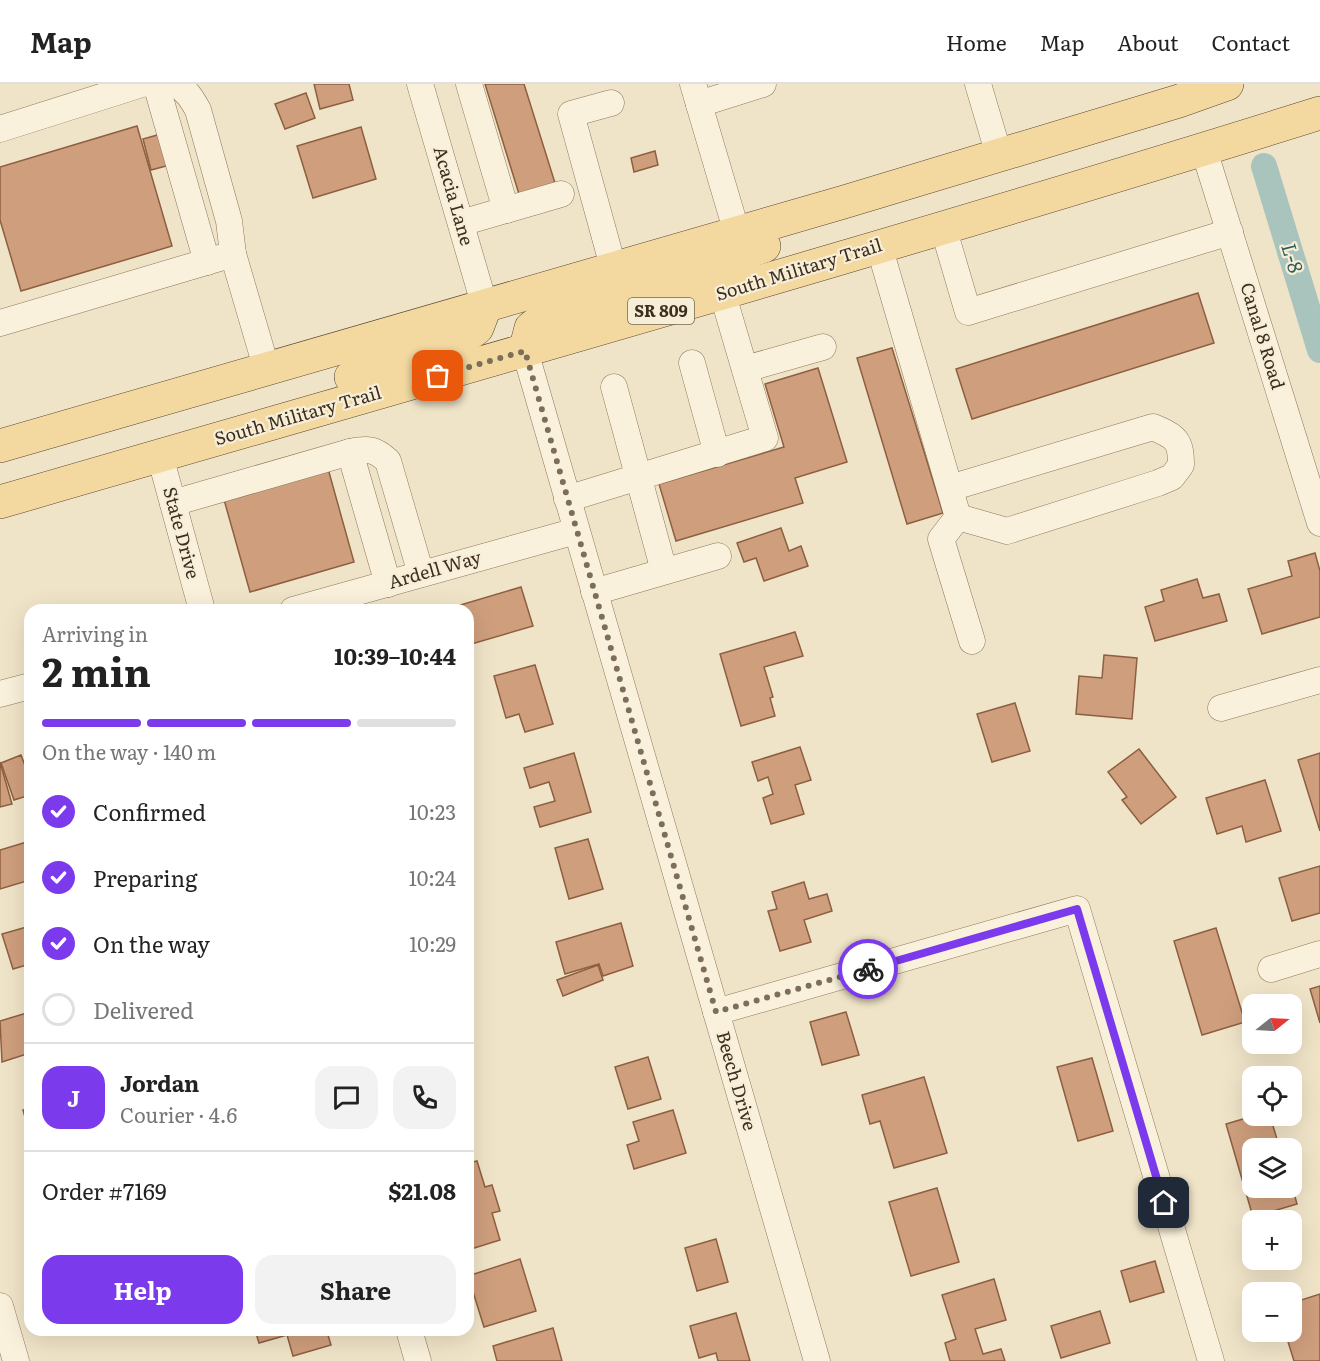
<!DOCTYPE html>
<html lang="en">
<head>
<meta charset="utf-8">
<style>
	body { margin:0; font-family:Literata,serif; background:#f2f2f2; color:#222; height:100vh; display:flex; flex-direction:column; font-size:22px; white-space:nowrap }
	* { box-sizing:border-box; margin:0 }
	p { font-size:20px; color:#767676 }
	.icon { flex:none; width:33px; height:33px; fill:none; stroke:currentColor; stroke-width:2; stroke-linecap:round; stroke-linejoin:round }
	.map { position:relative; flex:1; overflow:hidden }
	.side { position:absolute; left:24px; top:520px; width:450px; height:732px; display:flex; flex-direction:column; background:#fff; border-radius:18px; box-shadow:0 6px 24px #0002 }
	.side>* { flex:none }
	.needle { width:39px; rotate:72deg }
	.controls { position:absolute; left:1242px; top:910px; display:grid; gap:12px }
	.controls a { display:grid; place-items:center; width:60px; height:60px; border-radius:12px; background:#fff; box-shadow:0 6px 24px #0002; font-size:30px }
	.pin { position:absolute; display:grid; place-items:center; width:51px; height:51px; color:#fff; margin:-26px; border-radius:12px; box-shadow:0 3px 9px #0006 }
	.courier { position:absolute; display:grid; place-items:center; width:60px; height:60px; margin:-30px; border:4px solid #7c3aed; border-radius:50%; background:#fff; color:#222; box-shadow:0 2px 8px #0007 }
	.summary em { font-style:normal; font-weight:700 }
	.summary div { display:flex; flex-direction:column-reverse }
	.summary { display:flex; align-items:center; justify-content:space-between; height:102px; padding:0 18px }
	h1 { font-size:39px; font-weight:700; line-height:45px }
	.bar { display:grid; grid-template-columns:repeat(4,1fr); gap:9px 6px; align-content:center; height:72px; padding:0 18px }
	.bar i { height:8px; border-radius:4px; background:#e0e0e0 }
	.bar .on { background:#7c3aed }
	.bar p { grid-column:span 4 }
	.line { display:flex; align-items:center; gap:15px; padding:0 18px; border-top:2px solid #e0e0e0 }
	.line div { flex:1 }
	.round { display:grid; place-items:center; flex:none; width:63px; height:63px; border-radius:18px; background:#f2f2f2 }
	ol { padding:0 18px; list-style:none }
	li { display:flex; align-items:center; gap:18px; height:66px }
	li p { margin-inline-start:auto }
	li .icon { padding:6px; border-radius:50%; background:#7c3aed; color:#fff; stroke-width:4 }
	li:last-child { color:#767676 }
	li i { width:33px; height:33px; border:3px solid #e0e0e0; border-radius:50% }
	.primary-button { display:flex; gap:12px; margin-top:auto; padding:12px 18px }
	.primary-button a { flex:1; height:69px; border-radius:18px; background:#7c3aed; color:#fff; font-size:24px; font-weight:700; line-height:69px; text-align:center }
	.primary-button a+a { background:#f2f2f2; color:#222 }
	header { display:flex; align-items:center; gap:36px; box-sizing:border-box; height:84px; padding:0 30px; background:#fff; border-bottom:2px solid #e0e0e0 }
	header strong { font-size:28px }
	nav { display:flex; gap:33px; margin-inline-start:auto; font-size:21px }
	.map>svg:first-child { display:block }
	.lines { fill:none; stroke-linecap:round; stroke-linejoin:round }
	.canal { stroke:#a9c4bc; stroke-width:26 }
	.building { fill:#cf9f7d; stroke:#8d5f41; stroke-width:1.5 }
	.minor-casing { stroke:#8d765c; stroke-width:27 }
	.major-casing { stroke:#5b4430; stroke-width:34 }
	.minor { stroke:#faf1dc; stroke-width:26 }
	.major { stroke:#f3d9a0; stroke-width:33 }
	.done { stroke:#7c6e5b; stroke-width:6; stroke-dasharray:0 10.8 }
	.route { stroke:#7c3aed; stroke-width:8 }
	.labels { text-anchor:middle; stroke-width:4.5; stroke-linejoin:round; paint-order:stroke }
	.shield { fill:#f7eed8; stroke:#756857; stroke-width:1.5 }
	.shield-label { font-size:16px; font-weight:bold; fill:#3d2e20 }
	.street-label { font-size:18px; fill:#3d2e20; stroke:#f7eed8 }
	.water-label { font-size:20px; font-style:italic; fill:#2f5d5a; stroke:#f7eed8 }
</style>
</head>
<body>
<header>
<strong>Map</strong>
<nav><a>Home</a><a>Map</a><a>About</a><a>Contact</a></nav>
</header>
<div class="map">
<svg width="1320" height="1277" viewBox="0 0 1320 1277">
	<rect width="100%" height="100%" fill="#f0e4c8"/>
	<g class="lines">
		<polyline class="canal" points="1264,82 1320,266"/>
	</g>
	<g class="building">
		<polygon points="314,0 349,0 353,16 320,25"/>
		<polygon points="485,0 524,0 555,99 519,110"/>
		<polygon points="306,9 315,34 285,45 275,20"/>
		<polygon points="137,42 172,162 21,207 0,136 0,83"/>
		<polygon points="361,43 376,95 313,114 297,62"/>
		<polygon points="161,50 170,81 151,86 143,55"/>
		<polygon points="655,67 658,81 634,88 631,74"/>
		<polygon points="1198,209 1214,259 972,335 956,285"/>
		<polygon points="892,264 943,429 907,440 857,274"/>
		<polygon points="818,284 847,378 795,394 803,419 676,457 659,400 784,363 765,300"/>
		<polygon points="327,381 354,478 250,508 223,412"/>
		<polygon points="781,444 789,467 801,462 808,482 764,497 756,474 744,478 737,459"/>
		<polygon points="1315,469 1320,487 1320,533 1262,550 1248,505 1292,492 1288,477"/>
		<polygon points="1197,495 1203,514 1219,510 1227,537 1155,557 1145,523 1164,517 1161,506"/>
		<polygon points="521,503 533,542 468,561 468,526 447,525"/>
		<polygon points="795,548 803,572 764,583 773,613 770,614 775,632 741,642 720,570"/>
		<polygon points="1104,571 1137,574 1132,635 1076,630 1079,592 1102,594"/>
		<polygon points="535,581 553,640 525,648 519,630 506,634 494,592"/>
		<polygon points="1015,619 1030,667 992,678 977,630"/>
		<polygon points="800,663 811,696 795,701 804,730 771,740 763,714 773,710 768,693 758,697 752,678"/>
		<polygon points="1139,665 1176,713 1141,740 1122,716 1127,713 1108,688"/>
		<polygon points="574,669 591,728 540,743 534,723 555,717 549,698 530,704 524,684"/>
		<polygon points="1320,669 1320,747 1298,676"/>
		<polygon points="21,671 30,695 30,711 14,716 1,679"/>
		<polygon points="0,678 12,720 0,723"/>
		<polygon points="1265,696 1281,747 1246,758 1242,742 1217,750 1206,714"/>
		<polygon points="588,755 603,805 569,815 555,764"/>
		<polygon points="30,757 30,796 0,805 0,766"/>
		<polygon points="1320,782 1320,829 1292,837 1279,794"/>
		<polygon points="804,798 809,815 827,810 832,827 804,836 811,858 780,867 768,827 777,825 772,808"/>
		<polygon points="621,839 633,882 603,892 599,880 565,890 556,858"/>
		<polygon points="30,842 30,880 13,885 2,850"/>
		<polygon points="1216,844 1245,938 1202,951 1174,857"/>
		<polygon points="598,881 603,896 563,912 557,896"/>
		<polygon points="1320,902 1320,939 1310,905"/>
		<polygon points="30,928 30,969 2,978 0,937"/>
		<polygon points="846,928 859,971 822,981 810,938"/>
		<polygon points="648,973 661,1015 628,1025 615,983"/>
		<polygon points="1092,974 1113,1047 1078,1057 1057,983"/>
		<polygon points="924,993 947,1069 894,1084 880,1037 870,1040 862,1011"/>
		<polygon points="30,1024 30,1051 23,1026"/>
		<polygon points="673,1026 686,1069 634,1085 627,1061 639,1057 633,1038"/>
		<polygon points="1253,1032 1270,1032 1280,1065 1252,1065 1252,1104 1292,1104 1292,1102 1297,1120 1253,1133 1226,1040"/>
		<polygon points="477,1077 485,1103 492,1101 500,1127 492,1129 500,1156 468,1166 468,1079"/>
		<polygon points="937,1104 959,1178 911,1192 889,1118"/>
		<polygon points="716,1155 728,1198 697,1207 685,1164"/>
		<polygon points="520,1175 536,1227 484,1243 468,1192"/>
		<polygon points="1155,1177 1164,1208 1130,1218 1121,1187"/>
		<polygon points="994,1195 1006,1236 975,1245 983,1270 1001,1265 1005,1277 950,1277 945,1259 956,1255 942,1211"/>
		<polygon points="1320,1210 1320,1277 1294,1277 1285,1248 1292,1248 1292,1219"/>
		<polygon points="1100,1227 1110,1259 1061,1274 1051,1242"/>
		<polygon points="736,1229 750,1277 718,1277 716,1269 699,1274 690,1242"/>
		<polygon points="553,1244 562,1277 497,1277 493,1262"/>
		<polygon points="255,1246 344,1246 328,1251 331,1261 293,1272 287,1251 259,1259"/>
	</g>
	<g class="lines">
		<defs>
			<g id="minor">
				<polyline points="156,0 207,178"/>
				<polyline points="420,0 485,223"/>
				<polyline points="469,0 506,126"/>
				<polyline points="693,0 737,149"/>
				<polyline points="978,0 999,71"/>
				<polyline points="611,19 571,30 614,186"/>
				<polyline points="699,20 763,0"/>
				<polyline points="0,45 142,0"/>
				<polyline points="1204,66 1320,439"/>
				<polyline points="461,139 561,110"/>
				<polyline points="943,143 968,228 1230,148"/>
				<polyline points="879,162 958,433 941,455 972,557"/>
				<polyline points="233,170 267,286"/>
				<path d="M0 239 233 170 229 137 198 26C192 15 187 7 176 0"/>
				<polyline points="525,267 817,1277"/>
				<polyline points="692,279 717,370"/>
				<polyline points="745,285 823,263"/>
				<polyline points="614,303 664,487"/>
				<polyline points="350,368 388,500"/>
				<polyline points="160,372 202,526"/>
				<path d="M950 404 1153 343C1176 353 1181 356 1181 381L1172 393 1158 399 1007 447 958 433"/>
				<polyline points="567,415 765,354 722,208"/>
				<path d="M173 419 350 368C368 364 375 365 388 377L421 490"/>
				<polyline points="594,508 718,472"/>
				<polyline points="293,526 576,447"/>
				<polyline points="0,610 30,602"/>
				<polyline points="1221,624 1320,596"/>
				<polyline points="1271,885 1320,870"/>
				<polyline points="716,928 1077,825 1211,1277"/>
				<polyline points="0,1222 16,1277"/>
				<polyline points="409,1246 418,1277"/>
			</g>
			<g id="major">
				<polyline points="525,267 531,244 548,231 716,180 764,162"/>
				<polyline points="351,293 449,264 477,244 485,223"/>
				<polyline points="0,362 844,118 1179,17 1227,0"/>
				<path d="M0 418C440 290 882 166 1320 29"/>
			</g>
		</defs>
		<use href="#minor" class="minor-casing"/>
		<use href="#major" class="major-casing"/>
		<use href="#minor" class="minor"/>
		<use href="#major" class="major"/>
	</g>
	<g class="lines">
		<polyline class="done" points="438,292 525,267 716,928 868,885"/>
		<polyline class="route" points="868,885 1077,825 1164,1119"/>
	</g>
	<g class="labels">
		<rect class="shield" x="628" y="214" width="66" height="26" rx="4.5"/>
		<g class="shield-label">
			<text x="661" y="233">SR 809</text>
		</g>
		<g class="street-label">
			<text transform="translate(453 112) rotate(74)" y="6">Acacia Lane</text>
			<text transform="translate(799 186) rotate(-17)" y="6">South Military Trail</text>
			<text transform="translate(1262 252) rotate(73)" y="6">Canal 8 Road</text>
			<text transform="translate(298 332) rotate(-16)" y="6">South Military Trail</text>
			<text transform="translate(181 449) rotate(75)" y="6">State Drive</text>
			<text transform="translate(435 486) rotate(-16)" y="6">Ardell Way</text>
			<text transform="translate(736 997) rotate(74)" y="6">Beech Drive</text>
		</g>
		<g class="water-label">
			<text transform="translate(1292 174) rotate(73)" y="7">L-8</text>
		</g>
	</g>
</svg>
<div class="controls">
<a><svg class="needle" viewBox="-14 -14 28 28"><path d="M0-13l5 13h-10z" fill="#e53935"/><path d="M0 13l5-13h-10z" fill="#767676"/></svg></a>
<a><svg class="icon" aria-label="locate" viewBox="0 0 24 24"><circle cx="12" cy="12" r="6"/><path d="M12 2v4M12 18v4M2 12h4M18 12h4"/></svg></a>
<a><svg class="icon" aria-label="layers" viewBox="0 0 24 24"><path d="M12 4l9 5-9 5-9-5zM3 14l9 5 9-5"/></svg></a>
<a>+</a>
<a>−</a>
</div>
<div class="pin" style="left:438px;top:292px;background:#ea580c"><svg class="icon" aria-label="bag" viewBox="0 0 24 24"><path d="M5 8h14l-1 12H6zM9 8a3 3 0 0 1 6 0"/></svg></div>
<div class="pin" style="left:1164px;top:1119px;background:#1f2937"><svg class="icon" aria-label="home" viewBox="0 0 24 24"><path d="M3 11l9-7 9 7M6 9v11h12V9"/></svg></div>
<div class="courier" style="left:868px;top:885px"><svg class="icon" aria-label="bike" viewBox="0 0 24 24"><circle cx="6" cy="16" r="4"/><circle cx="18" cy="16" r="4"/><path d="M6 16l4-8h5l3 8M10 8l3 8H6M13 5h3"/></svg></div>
<section class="side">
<div class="summary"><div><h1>2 min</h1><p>Arriving in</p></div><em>10:39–10:44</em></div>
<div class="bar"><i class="on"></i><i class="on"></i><i class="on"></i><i></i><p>On the way · 140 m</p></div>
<ol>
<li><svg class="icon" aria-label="check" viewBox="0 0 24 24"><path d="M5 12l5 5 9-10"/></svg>Confirmed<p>10:23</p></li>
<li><svg class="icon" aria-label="check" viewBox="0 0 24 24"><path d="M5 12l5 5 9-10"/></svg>Preparing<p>10:24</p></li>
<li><svg class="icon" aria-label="check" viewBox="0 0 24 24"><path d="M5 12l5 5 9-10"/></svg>On the way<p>10:29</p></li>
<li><i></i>Delivered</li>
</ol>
<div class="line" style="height:108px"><b class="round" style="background:#7c3aed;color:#fff">J</b><div><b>Jordan</b><p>Courier · 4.6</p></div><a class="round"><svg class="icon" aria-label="chat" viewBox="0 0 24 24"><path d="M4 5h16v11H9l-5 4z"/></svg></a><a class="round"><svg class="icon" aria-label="phone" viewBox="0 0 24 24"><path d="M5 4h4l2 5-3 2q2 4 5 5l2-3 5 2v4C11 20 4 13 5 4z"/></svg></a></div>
<div class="line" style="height:78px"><div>Order #7169</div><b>$21.08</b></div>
<div class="primary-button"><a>Help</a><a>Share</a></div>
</section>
</div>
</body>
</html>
